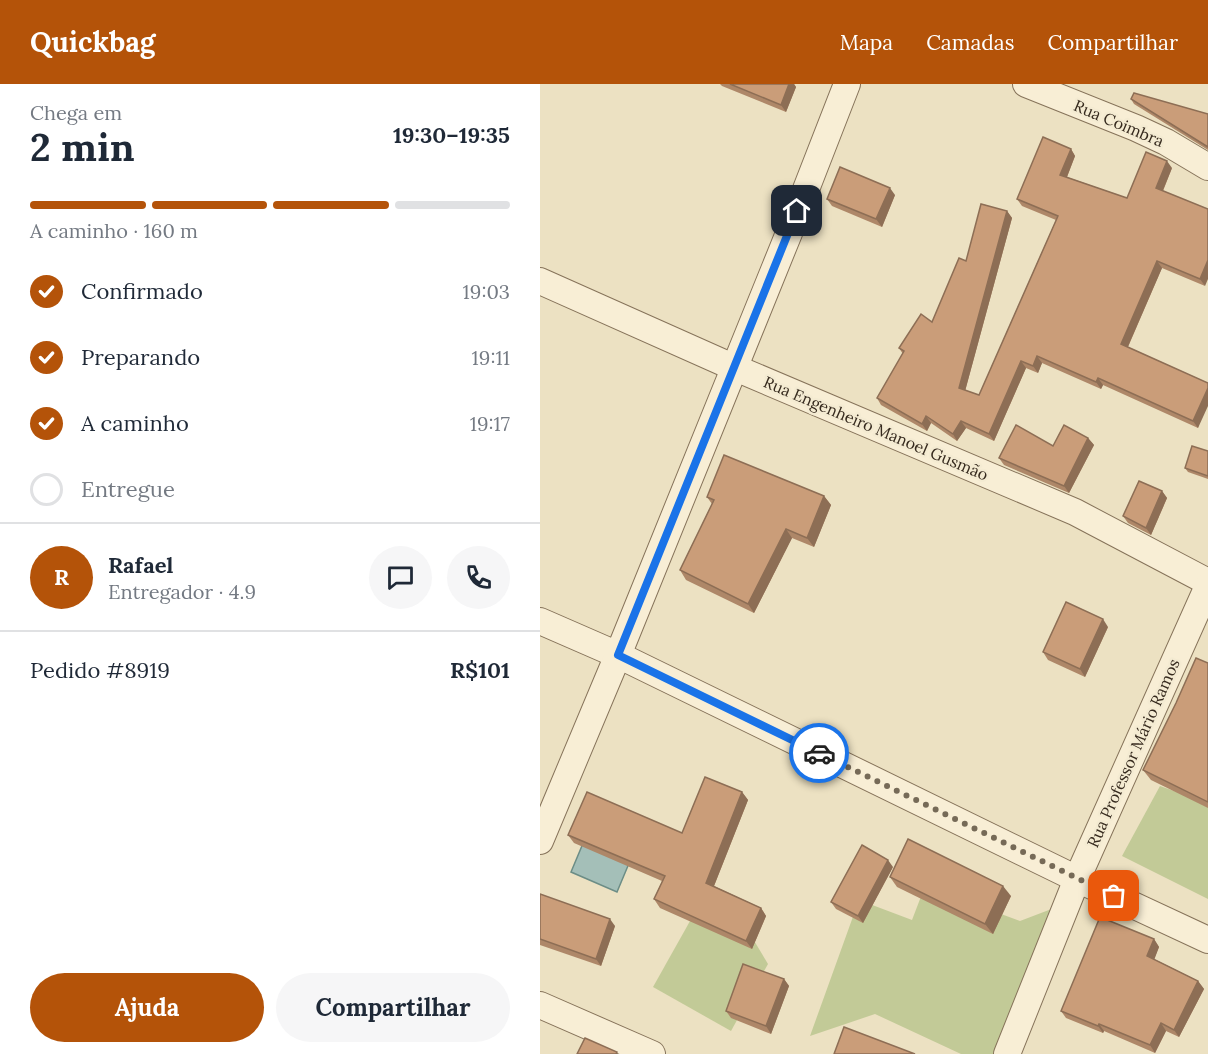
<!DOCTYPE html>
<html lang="pt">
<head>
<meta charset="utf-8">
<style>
	body { margin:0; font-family:Lora,serif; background:#f6f6f7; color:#1f2937; height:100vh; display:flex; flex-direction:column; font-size:22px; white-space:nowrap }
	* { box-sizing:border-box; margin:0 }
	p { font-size:20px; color:#747a83 }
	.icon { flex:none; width:33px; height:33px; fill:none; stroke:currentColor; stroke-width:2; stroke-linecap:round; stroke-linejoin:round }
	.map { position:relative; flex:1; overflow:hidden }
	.side { display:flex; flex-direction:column; background:#fff; width:540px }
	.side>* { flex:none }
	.pin { position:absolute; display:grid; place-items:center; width:51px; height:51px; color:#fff; margin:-26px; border-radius:12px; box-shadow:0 3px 9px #0006 }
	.courier { position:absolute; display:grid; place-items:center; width:60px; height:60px; margin:-30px; border:4px solid #1a73e8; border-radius:50%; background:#fff; color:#222; box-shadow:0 2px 8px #0007 }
	.headline em { font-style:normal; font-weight:800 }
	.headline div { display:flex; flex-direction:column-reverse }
	.headline { display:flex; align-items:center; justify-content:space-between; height:102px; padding:0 30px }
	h1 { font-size:39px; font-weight:800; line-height:45px }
	.bar { display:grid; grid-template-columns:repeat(4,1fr); gap:9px 6px; align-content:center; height:72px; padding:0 30px }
	.bar i { height:8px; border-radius:4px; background:#e0e1e3 }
	.bar .on { background:#b45309 }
	.bar p { grid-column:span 4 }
	.line { display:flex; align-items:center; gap:15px; padding:0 30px; border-top:2px solid #e0e1e3 }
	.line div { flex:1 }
	.round { display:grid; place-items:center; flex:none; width:63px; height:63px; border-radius:32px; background:#f6f6f7 }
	ol { padding:0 30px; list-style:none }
	li { display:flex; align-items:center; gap:18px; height:66px }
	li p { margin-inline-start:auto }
	li .icon { padding:6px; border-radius:50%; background:#b45309; color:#fff; stroke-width:4 }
	li:last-child { color:#747a83 }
	li i { width:33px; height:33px; border:3px solid #e0e1e3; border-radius:50% }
	.cta { display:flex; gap:12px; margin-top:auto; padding:12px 30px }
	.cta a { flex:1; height:69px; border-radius:36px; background:#b45309; color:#fff; font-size:24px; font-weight:800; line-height:69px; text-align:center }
	.cta a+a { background:#f6f6f7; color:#1f2937 }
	header { display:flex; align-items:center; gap:36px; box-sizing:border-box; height:84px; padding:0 30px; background:#b45309; color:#fff }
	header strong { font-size:28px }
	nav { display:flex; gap:33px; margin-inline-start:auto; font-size:21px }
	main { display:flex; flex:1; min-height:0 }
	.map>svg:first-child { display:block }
	.green { fill:#c2ca97 }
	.water { fill:#a4bfb8; stroke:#6c8d86; stroke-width:1.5 }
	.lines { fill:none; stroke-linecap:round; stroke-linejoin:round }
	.street-casing { stroke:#86735a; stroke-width:28 }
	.street { stroke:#f8eed5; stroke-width:26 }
	.wall { fill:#ae8768 }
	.shaded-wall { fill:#8d6e55 }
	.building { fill:#ca9d79; stroke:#8d6e55; stroke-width:1.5 }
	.done { stroke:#766a57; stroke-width:6; stroke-dasharray:0 10.8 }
	.route { stroke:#1a73e8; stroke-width:8 }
	.labels { text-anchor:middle; stroke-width:5; stroke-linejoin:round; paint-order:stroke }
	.street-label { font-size:16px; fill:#362a1e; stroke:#f4ebd2 }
</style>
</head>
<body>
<header>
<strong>Quickbag</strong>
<nav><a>Mapa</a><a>Camadas</a><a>Compartilhar</a></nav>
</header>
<main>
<section class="side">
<div class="headline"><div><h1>2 min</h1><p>Chega em</p></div><em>19:30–19:35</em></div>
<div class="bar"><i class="on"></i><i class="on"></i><i class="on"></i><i></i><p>A caminho · 160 m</p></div>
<ol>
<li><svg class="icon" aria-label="check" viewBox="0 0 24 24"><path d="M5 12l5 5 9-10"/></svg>Confirmado<p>19:03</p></li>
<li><svg class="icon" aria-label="check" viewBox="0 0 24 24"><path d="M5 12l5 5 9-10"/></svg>Preparando<p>19:11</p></li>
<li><svg class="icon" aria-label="check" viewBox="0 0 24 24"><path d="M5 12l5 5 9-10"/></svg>A caminho<p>19:17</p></li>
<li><i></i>Entregue</li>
</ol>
<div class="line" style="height:108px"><b class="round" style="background:#b45309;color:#fff">R</b><div><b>Rafael</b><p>Entregador · 4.9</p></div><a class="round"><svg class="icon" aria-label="chat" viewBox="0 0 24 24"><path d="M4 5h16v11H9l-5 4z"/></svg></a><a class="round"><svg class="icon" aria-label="phone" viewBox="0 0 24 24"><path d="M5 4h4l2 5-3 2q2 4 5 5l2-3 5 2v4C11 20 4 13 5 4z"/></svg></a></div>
<div class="line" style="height:78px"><div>Pedido #8919</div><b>R$101</b></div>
<div class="cta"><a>Ajuda</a><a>Compartilhar</a></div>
</section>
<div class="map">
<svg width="668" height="970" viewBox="0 0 668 970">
	<rect width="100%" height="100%" fill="#ece1c2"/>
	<g class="green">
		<polygon points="620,702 668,719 668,815 582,772"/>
		<polygon points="385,802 480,837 522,821 454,970 421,970 335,930 270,952 319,816 372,836"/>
		<polygon points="159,821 210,850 228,880 191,947 113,903"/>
	</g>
	<polygon class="water" points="44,757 90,777 77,808 31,788"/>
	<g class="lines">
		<defs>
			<g id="street">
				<polyline points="486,0 596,44 626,58 668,83"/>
				<polyline points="0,197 193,283 535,428 668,498"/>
				<polyline points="0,537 78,571 537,795 668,856"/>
				<polyline points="0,757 78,571 249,149 307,0"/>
				<polyline points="0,921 112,970"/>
				<polyline points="467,970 537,795 668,502"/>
			</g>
		</defs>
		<use href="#street" class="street-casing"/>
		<use href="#street" class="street"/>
	</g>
	<g class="wall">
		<polygon points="180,0 254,0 256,3 246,28 182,2"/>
		<polygon points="591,15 668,30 668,66 594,20"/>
		<polygon points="531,65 535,72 527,93 587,114 632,84 623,107 665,202 622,184 588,263 668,299 658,344 563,301 561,305 502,279 498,289 486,284 454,357 426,344 417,357 391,339 387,347 341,321 337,314 363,270 359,264 392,238 426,177 467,127 472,134 425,307 439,311 516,136 482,122 477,115"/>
		<polygon points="355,111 342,143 292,122 287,115"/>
		<polygon points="548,354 554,361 529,409 464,381 459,374"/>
		<polygon points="668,367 668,395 648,388 645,384"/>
		<polygon points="622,407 627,414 611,451 588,439 583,432"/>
		<polygon points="284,412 291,421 274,463 252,454 214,529 146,496 140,486 172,420 167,413"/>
		<polygon points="568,543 545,593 508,576 503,568"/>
		<polygon points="668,579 668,724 611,696 603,686"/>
		<polygon points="202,708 208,716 174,802 221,824 226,832 212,865 120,824 114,815 122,797 34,759 28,751 142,749"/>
		<polygon points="353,783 323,839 296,825 291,818"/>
		<polygon points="350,793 471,812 453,850 357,803"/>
		<polygon points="0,810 75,842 61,882 0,861"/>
		<polygon points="614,855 619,863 614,875 658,897 664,905 639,953 626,947 615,969 564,947 563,949 526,934 521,927"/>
		<polygon points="244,895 249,902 231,950 191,934 186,927"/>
	</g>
	<g class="shaded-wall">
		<polygon points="249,0 254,0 256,3 246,28 241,21"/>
		<polygon points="531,65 535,72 525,98 520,91"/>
		<polygon points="627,77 632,84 621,111 616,104"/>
		<polygon points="350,104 355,111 342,143 336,135"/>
		<polygon points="467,127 472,134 424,311 419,304"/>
		<polygon points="668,176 668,195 665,202 660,195"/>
		<polygon points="617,177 622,184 586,267 581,260"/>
		<polygon points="497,272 502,279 498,289 493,282"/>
		<polygon points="481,277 486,284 454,357 449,350"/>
		<polygon points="558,294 563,301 561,305 556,298"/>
		<polygon points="668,304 668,322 658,344 653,337"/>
		<polygon points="386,332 391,339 387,347 382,340"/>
		<polygon points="421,337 426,344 417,357 413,350"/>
		<polygon points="548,354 554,361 529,409 524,402"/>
		<polygon points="622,407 627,414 611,451 606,444"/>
		<polygon points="284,412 291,421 274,463 267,454"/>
		<polygon points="246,445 252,454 214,529 208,520"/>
		<polygon points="563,535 568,543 545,593 540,585"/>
		<polygon points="202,708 208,716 172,807 166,799"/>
		<polygon points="348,776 353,783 323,839 318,832"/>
		<polygon points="463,802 471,812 453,850 445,840"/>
		<polygon points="221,824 226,832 212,865 206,857"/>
		<polygon points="70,835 75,842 61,882 56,875"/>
		<polygon points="614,855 619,863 613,879 607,872"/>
		<polygon points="244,895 249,902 231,950 226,942"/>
		<polygon points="658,897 664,905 639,953 634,946"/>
		<polygon points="621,939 626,947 615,969 610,961"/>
		<polygon points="559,940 564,947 563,949 558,942"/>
	</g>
	<g class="building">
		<polygon points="190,0 249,0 241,21"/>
		<polygon points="594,9 668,30 668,63 591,15"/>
		<polygon points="503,53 531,65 520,91 587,114 606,68 627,77 616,104 668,125 668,176 660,195 617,177 581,260 668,299 668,304 653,337 558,294 556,298 497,272 493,282 481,277 449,350 421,337 413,350 386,332 382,340 337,314 364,267 359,264 381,230 392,238 419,174 426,177 441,120 467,127 419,304 439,311 518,132 477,115"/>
		<polygon points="300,83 350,104 336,135 287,115"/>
		<polygon points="476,341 513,362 524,341 548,354 524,402 459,374"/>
		<polygon points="652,362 668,367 668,392 645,384"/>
		<polygon points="184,371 284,412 267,454 246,445 208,520 140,486 174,416 167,413"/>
		<polygon points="599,397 622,407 606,444 583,432"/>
		<polygon points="526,518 563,535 540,585 503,568"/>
		<polygon points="656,574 668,579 668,718 603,686 636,619"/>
		<polygon points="165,693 202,708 166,799 221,824 206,857 114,815 125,792 28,751 47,708 142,749"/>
		<polygon points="368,755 463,802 445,840 350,793"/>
		<polygon points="322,761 348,776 318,832 291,818"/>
		<polygon points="0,810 70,835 56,875 0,855"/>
		<polygon points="560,833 614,855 607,872 658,897 634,946 621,939 610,961 559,940 558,942 521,927"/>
		<polygon points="203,880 244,895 226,942 186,927"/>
		<polygon points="304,943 375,970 294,970"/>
		<polygon points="45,954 77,968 76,970 37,970"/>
	</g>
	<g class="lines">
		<polyline class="done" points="279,669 574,812"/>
		<polyline class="route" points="257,127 78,571 279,669"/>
	</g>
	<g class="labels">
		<g class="street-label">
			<text transform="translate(579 39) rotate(23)" y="6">Rua Coimbra</text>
			<text transform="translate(336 344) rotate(23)" y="6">Rua Engenheiro Manoel Gusmão</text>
			<text transform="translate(593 669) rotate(-66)" y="6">Rua Professor Mário Ramos</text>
		</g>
	</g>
</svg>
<div class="pin" style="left:574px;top:812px;background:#ea580c"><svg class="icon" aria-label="bag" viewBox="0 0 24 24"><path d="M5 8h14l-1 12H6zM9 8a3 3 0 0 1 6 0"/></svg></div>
<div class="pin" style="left:257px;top:127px;background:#1f2937"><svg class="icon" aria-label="home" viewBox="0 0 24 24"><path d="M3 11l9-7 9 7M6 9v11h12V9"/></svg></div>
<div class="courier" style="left:279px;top:669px"><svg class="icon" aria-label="car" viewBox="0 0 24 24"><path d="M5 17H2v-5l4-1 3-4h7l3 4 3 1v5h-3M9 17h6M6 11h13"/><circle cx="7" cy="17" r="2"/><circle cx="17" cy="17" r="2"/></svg></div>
</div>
</main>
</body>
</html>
